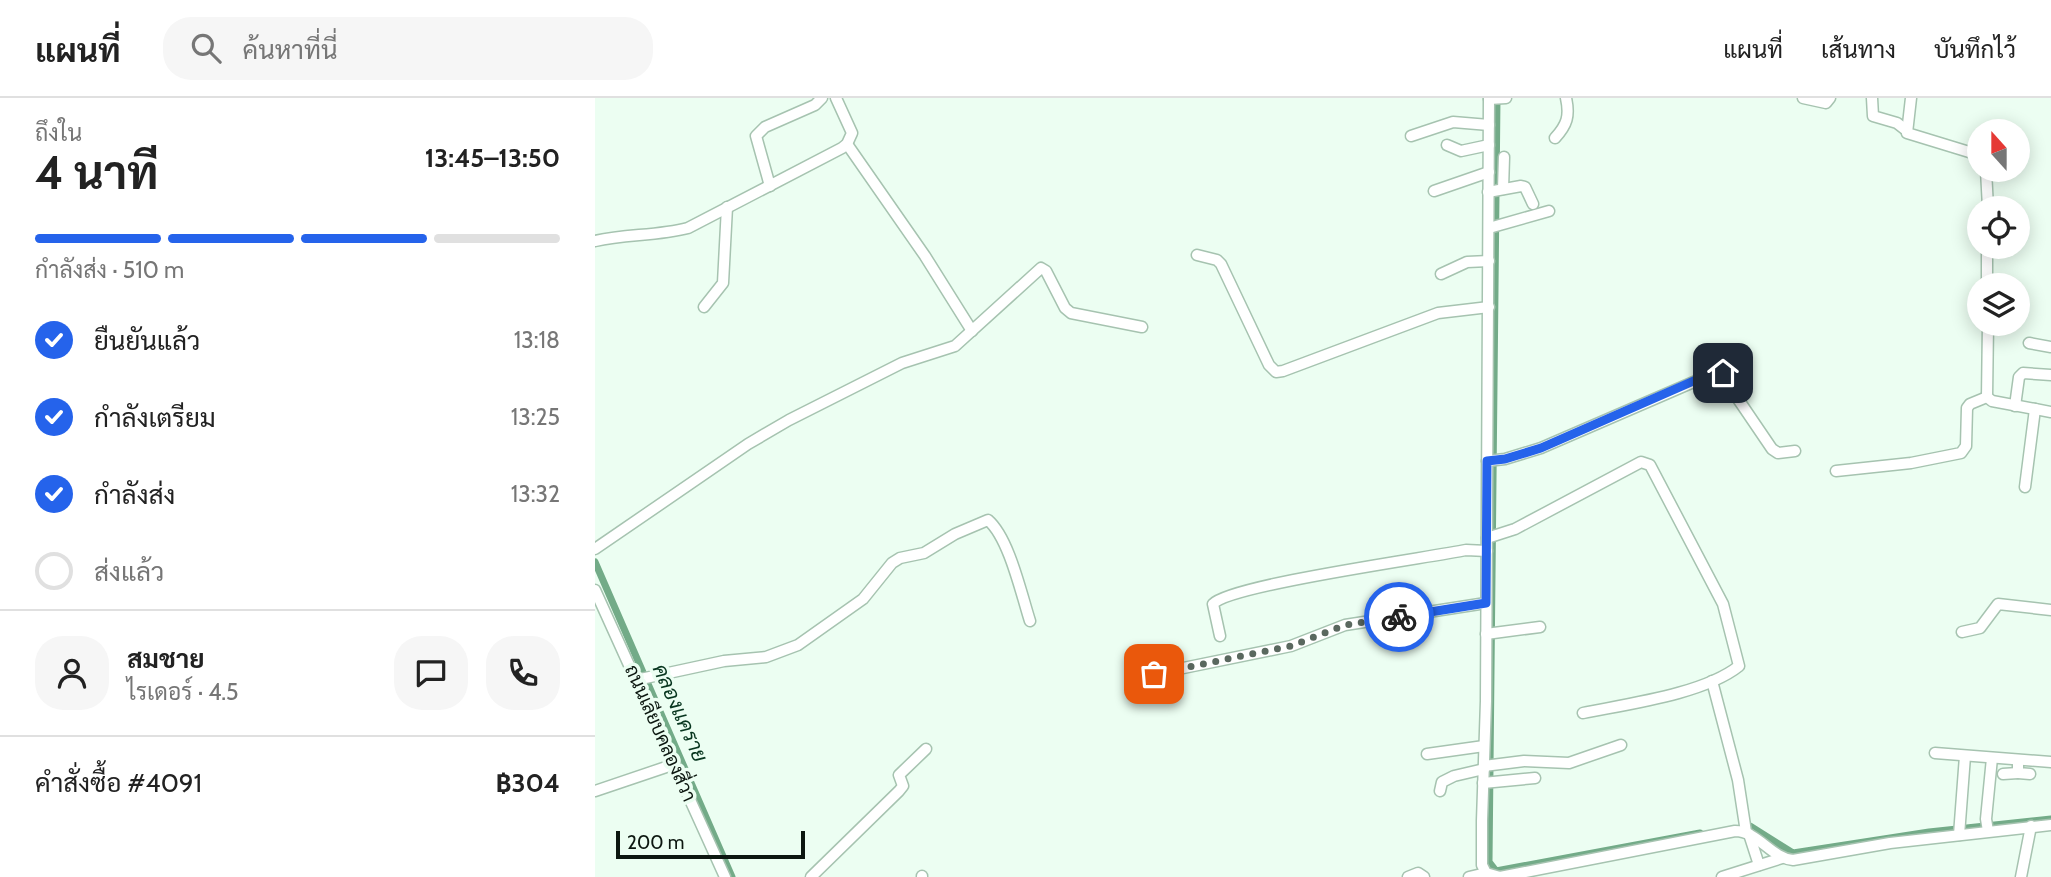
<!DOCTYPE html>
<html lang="th">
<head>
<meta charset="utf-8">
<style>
	body { margin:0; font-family:Cabin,Sarabun,sans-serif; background:#f6f6f6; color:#222; height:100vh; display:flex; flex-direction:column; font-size:26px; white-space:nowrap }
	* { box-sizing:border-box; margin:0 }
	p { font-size:23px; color:#767676 }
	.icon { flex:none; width:38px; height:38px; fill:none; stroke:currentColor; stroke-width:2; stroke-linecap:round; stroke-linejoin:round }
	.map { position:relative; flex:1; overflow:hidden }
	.details { display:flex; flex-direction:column; background:#fff; width:595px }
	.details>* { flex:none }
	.needle { width:46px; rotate:339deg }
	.fabs { position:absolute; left:1372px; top:21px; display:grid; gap:14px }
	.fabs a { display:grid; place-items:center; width:63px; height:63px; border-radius:50%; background:#fff; box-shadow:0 4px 18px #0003; font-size:35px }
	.scale { position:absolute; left:21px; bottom:18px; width:189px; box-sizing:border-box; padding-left:7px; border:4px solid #0c1710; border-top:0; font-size:19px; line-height:24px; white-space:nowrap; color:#0c1710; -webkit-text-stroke:5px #ecfef2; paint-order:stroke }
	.pin { position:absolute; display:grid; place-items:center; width:60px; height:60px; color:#fff; margin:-30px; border-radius:14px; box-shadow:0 4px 10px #0006 }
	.courier { position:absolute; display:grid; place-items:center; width:70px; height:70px; margin:-35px; border:5px solid #2563eb; border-radius:50%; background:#fff; color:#222; box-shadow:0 2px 9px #0007 }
	.headline em { font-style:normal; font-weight:700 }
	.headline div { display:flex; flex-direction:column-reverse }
	.headline { display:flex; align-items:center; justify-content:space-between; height:119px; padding:0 35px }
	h1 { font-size:46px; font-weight:700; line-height:52px }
	.bar { display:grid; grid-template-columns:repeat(4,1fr); gap:10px 7px; align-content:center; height:84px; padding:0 35px }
	.bar i { height:9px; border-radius:5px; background:#e0e0e0 }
	.bar .current { background:#2563eb }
	.bar p { grid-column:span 4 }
	.line { display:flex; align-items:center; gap:18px; padding:0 35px; border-top:2px solid #e0e0e0 }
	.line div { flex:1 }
	.round { display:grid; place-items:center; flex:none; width:74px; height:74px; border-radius:28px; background:#f6f6f6 }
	ol { padding:0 35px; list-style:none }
	li { display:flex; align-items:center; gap:21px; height:77px }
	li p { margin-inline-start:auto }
	li .icon { padding:7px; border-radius:50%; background:#2563eb; color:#fff; stroke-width:4 }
	li:last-child { color:#767676 }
	li i { width:38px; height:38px; border:4px solid #e0e0e0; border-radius:50% }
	header { display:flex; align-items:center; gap:42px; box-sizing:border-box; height:98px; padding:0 35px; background:#fff; border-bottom:2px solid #e0e0e0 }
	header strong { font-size:33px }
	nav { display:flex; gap:38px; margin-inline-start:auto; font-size:24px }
	.search { width:490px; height:63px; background:#f6f6f6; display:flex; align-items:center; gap:18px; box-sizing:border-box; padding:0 24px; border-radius:28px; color:#767676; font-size:26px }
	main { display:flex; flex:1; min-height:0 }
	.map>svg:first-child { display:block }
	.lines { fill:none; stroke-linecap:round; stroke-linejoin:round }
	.canal { stroke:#73ab88; stroke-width:7 }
	.minor-casing { stroke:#a6c3b0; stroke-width:13 }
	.minor { stroke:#fff; stroke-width:10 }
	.done { stroke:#5a685f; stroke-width:7; stroke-dasharray:0 12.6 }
	.route { stroke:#2563eb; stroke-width:9 }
	.labels { text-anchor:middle; stroke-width:7; stroke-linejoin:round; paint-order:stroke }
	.street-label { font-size:19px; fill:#0c1710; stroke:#ecfef2 }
	.water-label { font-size:21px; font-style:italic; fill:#08361f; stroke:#ecfef2 }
</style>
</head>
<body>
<header>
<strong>แผนที่</strong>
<div class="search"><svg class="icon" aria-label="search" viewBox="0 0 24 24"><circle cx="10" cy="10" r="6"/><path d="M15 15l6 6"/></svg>ค้นหาที่นี่</div>
<nav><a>แผนที่</a><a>เส้นทาง</a><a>บันทึกไว้</a></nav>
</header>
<main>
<section class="details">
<div class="headline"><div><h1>4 นาที</h1><p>ถึงใน</p></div><em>13:45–13:50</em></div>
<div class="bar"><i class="current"></i><i class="current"></i><i class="current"></i><i></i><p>กำลังส่ง · 510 m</p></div>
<ol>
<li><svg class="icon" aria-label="check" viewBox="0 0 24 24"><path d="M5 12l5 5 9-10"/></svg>ยืนยันแล้ว<p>13:18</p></li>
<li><svg class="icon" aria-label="check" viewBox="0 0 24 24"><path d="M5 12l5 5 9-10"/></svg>กำลังเตรียม<p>13:25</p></li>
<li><svg class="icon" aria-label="check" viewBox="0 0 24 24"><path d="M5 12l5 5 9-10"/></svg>กำลังส่ง<p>13:32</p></li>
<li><i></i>ส่งแล้ว</li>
</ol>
<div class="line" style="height:126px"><a class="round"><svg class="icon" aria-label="person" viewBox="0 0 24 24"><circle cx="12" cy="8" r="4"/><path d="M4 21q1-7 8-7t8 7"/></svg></a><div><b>สมชาย</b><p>ไรเดอร์ · 4.5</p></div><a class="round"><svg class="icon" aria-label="chat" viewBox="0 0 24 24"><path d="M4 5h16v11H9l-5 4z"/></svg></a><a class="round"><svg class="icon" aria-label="phone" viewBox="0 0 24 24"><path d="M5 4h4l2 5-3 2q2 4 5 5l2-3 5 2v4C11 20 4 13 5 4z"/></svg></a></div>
<div class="line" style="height:91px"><div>คำสั่งซื้อ #4091</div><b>฿304</b></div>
</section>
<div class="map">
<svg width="1456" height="779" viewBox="0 0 1456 779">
	<rect width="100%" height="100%" fill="#ecfef2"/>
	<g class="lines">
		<g class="canal">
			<polyline points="902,0 894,764 901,773 1105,735"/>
			<polyline points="0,464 137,779"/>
			<polyline points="1147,729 1155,728 1198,755 1334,734 1456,721"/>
		</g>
		<defs>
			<g id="minor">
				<path d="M894 0 891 603 887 723V767L891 775 905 779 1140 733C1163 733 1176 760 1198 762L1295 745 1456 727"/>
				<polyline points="1208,0 1231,5 1235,0"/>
				<polyline points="1277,0 1278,18 1302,25 1311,32"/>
				<polyline points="1316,0 1312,35 1384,57"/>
				<polyline points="894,1 911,0"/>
				<polyline points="816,38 858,24 894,27"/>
				<path d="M960 40C972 27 975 18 971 0"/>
				<polyline points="252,46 330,158 377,233"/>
				<polyline points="852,47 866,53 894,47"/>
				<polyline points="1391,72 1393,110"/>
				<polyline points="175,88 161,38 170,29 220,7 227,0"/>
				<polyline points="908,91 909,59"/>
				<polyline points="839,93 894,74"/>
				<polyline points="893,94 926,88 930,89 938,106"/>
				<polyline points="894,130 954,113"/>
				<path d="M0 143C31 136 62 138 93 130L247 50 252 46 257 35 241 0"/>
				<polyline points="602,157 622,162 626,166 674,267 681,274 688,273 843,215 894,209"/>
				<polyline points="846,176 872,164 894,163"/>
				<polyline points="1392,187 1392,149"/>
				<polyline points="109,209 128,185 132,109"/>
				<polyline points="1434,245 1456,249"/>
				<polyline points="1392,299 1393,226"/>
				<polyline points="1420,308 1424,279 1428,275 1456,277"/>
				<polyline points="892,363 910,361 946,350 1124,273 1177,351 1183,355 1200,353"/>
				<polyline points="1241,373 1316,365 1366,355 1371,348 1372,310 1375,306 1392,299 1397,303 1456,314"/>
				<polyline points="1430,389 1440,311"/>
				<path d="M892 440 920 431 1046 364 1055 367 1128 506 1144 568C1109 596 1032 606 988 615"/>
				<polyline points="0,451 153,346 194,322 307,265 360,248 446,170 451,173 470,210 476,215 547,229"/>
				<polyline points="0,492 130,779"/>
				<polyline points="1367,534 1385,530 1403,506 1456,512"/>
				<polyline points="891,536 945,529"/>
				<path d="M625 538 618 506C635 487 831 460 871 452L892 453"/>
				<polyline points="559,576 696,548 750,527 891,505"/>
				<path d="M41 582 129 563 171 559 203 547 268 501 297 465 305 460 329 455 360 436 393 422C414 440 426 495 435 523"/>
				<polyline points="1117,583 1143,682 1151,734"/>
				<polyline points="1340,655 1456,664"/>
				<polyline points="832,656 889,648"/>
				<polyline points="1423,662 1423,675 1435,676"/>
				<polyline points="889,668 929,663 974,665 1026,647"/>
				<polyline points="1408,676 1423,675"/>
				<polyline points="888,685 940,680"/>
				<polyline points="0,693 80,666"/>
				<polyline points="845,693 847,684 859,678 889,671"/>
				<polyline points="1393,733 1391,721 1397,660"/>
				<polyline points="1154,736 1164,767"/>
				<polyline points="1364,737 1370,658"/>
				<polyline points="327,778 327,779"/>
				<polyline points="216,779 304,693 308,688 304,677 331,651"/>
				<polyline points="813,779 823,775 829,779"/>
				<polyline points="874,779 891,775"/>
				<polyline points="1127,779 1187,760"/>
				<polyline points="1426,779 1436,728"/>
			</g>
		</defs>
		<use href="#minor" class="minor-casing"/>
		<use href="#minor" class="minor"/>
	</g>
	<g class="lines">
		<polyline class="done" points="559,576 696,548 750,527 804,519"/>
		<polyline class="route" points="804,519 891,505 892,363 910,361 946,350 1119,274 1128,275"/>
	</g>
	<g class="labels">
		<g class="street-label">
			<text transform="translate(66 635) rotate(66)" y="7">ถนนเลียบคลองสี่วา</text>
		</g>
		<g class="water-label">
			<text transform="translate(85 615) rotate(66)" y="7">คลองเเคราย</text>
		</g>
	</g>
</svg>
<div class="fabs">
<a><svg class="needle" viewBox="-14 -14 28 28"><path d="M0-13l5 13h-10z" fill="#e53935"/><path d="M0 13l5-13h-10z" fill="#767676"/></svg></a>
<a><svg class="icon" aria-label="locate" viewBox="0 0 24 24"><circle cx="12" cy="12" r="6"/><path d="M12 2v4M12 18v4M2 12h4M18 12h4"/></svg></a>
<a><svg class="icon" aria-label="layers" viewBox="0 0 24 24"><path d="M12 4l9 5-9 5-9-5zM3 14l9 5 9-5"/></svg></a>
</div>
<div class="scale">200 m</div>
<div class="pin" style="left:559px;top:576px;background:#ea580c"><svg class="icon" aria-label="bag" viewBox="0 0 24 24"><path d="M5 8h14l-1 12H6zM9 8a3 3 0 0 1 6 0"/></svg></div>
<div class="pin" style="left:1128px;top:275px;background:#1f2937"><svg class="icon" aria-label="home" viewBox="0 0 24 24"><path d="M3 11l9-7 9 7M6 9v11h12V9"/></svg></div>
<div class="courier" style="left:804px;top:519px"><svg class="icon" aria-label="bike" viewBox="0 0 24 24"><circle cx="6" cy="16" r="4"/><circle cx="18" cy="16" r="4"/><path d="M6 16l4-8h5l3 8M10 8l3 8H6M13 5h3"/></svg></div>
</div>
</main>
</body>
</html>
